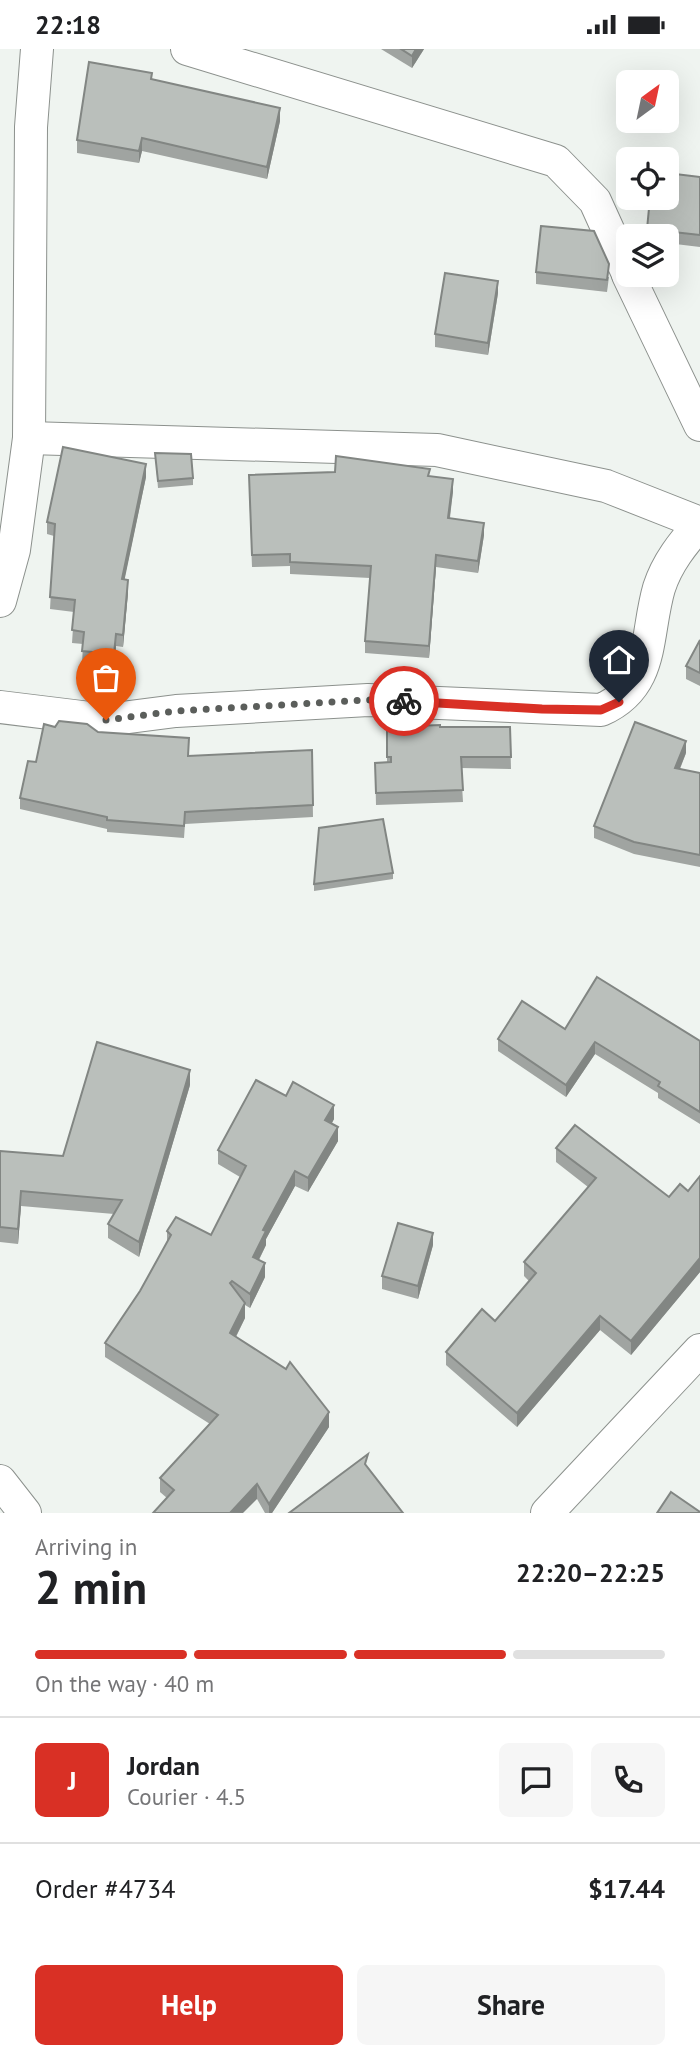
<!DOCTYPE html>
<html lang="en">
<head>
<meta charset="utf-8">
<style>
	body { margin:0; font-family:"PT Sans",sans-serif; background:#f6f6f6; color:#202124; height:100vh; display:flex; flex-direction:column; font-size:26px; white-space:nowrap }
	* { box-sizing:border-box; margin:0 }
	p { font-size:23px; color:#757577 }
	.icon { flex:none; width:38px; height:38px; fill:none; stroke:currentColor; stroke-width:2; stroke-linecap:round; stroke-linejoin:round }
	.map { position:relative; height:1464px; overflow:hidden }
	.sheet { display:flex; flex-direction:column; background:#fff; flex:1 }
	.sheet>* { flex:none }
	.needle { width:46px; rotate:33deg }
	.controls { position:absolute; left:616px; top:21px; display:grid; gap:14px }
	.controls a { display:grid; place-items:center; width:63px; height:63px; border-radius:10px; background:#fff; box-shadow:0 7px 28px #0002; font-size:35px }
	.pin { position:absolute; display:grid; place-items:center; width:60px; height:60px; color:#fff; margin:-72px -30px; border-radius:50% 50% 50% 0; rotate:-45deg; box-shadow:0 0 7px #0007 }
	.pin .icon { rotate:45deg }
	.courier { position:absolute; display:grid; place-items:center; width:70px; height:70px; margin:-35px; border:5px solid #d93025; border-radius:50%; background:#fff; color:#222; box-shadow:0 2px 9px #0007 }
	.headline em { font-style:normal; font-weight:600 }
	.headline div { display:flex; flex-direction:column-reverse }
	.headline { display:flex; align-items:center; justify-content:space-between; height:119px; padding:0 35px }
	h1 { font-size:46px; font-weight:600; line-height:52px }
	.bar { display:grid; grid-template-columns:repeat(4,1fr); gap:10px 7px; align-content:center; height:84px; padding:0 35px }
	.bar i { height:9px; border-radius:5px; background:#e0e0e0 }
	.bar .on { background:#d93025 }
	.bar p { grid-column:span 4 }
	.line { display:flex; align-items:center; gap:18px; padding:0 35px; border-top:2px solid #e0e0e0 }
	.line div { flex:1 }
	.round { display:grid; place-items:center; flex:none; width:74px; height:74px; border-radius:10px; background:#f6f6f6 }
	.action { display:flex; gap:14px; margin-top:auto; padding:14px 35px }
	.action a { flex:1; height:80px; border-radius:10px; background:#d93025; color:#fff; font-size:28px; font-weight:600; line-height:80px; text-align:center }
	.action a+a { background:#f6f6f6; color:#202124 }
	.status { display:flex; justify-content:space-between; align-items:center; height:49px; padding:0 35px; background:#fff; direction:ltr }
	.status svg { height:19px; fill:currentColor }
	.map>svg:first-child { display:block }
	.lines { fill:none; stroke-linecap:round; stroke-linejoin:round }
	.minor-casing { stroke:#8c918d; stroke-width:34 }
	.minor { stroke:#fff; stroke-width:32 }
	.wall { fill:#a0a4a1 }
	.shaded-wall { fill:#828683 }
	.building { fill:#babfbb; stroke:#828683; stroke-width:2 }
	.done { stroke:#5b5e5b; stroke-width:7; stroke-dasharray:0 12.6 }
	.route { stroke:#d93025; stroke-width:9 }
</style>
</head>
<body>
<div class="status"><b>22:18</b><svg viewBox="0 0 49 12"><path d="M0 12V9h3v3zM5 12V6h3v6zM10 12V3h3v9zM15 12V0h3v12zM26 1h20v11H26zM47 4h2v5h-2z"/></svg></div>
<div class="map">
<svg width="700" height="1464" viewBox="0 0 700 1464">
	<rect width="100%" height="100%" fill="#eff4f0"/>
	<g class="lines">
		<defs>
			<g id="minor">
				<polyline points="187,0 556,112 595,152 628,225"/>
				<polyline points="628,226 700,376"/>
				<polyline points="29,389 437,401 606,437 700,474"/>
				<polyline points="0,552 14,501 29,389 31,78 37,0"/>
				<path d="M0 658 106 671 176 662 368 651 601 661C655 637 645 587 659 539 667 514 683 494 700 475"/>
				<polyline points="0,1432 25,1464"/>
				<polyline points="547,1464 700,1301"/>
			</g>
		</defs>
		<use href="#minor" class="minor-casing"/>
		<use href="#minor" class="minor"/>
	</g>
	<g class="wall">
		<polygon points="381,0 424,0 412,19"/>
		<polygon points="152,30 280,72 267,130 142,102 139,114 77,104 77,91"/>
		<polygon points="700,128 700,198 667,194 667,187 647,187 647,180"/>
		<polygon points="536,223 609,228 607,243 536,235"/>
		<polygon points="498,244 488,306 435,298 435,285"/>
		<polygon points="155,404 193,429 193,436 158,439"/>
		<polygon points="430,427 453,442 450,469 484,486 478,524 436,518 429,609 365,604 365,592 370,529 290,525 290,517 252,518 249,438"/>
		<polygon points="146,428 124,531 128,544 123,598 116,597 114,618 82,615 83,595 72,594 74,563 50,560 54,487 47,485 47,473"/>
		<polygon points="700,591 700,637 686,630 686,617"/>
		<polygon points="55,678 98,683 189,707 312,701 313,768 185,775 184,789 107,783 107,780 20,760 20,749"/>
		<polygon points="387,678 510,678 511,720 461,719 463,753 376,756 375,714 387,713"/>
		<polygon points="686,704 680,720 700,724 700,818 634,805 594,789 594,777"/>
		<polygon points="393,824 393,830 314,842 314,835"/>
		<polygon points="565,980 700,992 700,1075 658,1049 658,1044 595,1005 566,1048 498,1002 498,990"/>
		<polygon points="190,1036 139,1208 108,1189 108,1175 114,1165 21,1157 18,1195 0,1193 0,1102 63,1107"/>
		<polygon points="286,1047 334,1070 332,1074 338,1092 308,1143 295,1137 266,1190 266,1196 259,1211 265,1228 250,1259 245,1256 245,1269 236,1288 329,1378 272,1464 265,1464 257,1450 167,1449 160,1443 160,1429 210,1375 105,1308 105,1294 140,1242 167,1194 167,1182 211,1186 240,1128 218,1115 218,1101"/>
		<polygon points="556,1099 669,1148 688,1142 700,1127 700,1223 631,1306 600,1281 517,1378 446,1316 446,1303 495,1272 529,1232 524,1227 524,1213 588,1138 556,1113"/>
		<polygon points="433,1196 418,1250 382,1240 382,1227"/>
	</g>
	<g class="shaded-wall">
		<polygon points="416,0 424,0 412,19 412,7"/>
		<polygon points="280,59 280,72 267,130 267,118"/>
		<polygon points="142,89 142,102 139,114 139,102"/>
		<polygon points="498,232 498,244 488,306 488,294"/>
		<polygon points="146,415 146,428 122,543 122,530"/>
		<polygon points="453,430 453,442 448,481 448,469"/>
		<polygon points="484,474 484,486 478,524 478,512"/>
		<polygon points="436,506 436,518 429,609 429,597"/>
		<polygon points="128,531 128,544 123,598 123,586"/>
		<polygon points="116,585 116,597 114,618 114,605"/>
		<polygon points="686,692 686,704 675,731 675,719"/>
		<polygon points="595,993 595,1005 566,1048 566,1036"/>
		<polygon points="190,1021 190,1036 139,1208 139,1193"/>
		<polygon points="334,1056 334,1070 325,1086 325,1071"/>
		<polygon points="338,1078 338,1092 308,1143 308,1129"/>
		<polygon points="295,1122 295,1137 266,1190 266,1196 253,1222 253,1208 263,1181"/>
		<polygon points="21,1142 21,1157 18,1195 18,1180"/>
		<polygon points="433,1184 433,1196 418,1250 418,1237"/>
		<polygon points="700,1209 700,1223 631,1306 631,1292"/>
		<polygon points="265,1214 265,1228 250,1259 250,1245"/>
		<polygon points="245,1254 245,1269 230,1299 230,1284"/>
		<polygon points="600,1267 600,1281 517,1378 517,1364"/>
		<polygon points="329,1363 329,1378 272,1464 269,1464 269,1455"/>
		<polygon points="257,1435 257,1450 243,1464 230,1464"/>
	</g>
	<g class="building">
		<polygon points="401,0 416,0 412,7"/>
		<polygon points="89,13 152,24 151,30 280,59 267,118 142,89 139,102 77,91"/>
		<polygon points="667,124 700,128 700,186 647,180 650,149 667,149"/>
		<polygon points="541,177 594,182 609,215 607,231 536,223"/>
		<polygon points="445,224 498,232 488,294 435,285"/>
		<polygon points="63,398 146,415 122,530 128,531 123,586 116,585 114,605 82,602 84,583 72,581 75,551 50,548 55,475 47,473"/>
		<polygon points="155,404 191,405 193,429 158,432"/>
		<polygon points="336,407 430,420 428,427 453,430 448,469 484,474 478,512 436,506 429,597 365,592 371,517 290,513 290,505 252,506 249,426 335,423"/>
		<polygon points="700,591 700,624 686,617"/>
		<polygon points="59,672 87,675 98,683 189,689 188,707 312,701 313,756 185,763 184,777 107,771 107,768 20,749 28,712 36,713 44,675 55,678"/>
		<polygon points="635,673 686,692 675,719 700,724 700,806 634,793 594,777"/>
		<polygon points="440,676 440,678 510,678 511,708 461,708 463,741 376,744 375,714 391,713 391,708 387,708 387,678"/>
		<polygon points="383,770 393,824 314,835 319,779"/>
		<polygon points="597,928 700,992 700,1063 658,1037 660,1033 595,993 566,1036 498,990 522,952 565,980"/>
		<polygon points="97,993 190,1021 139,1193 108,1175 122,1151 21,1142 18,1180 0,1178 0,1102 63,1107"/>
		<polygon points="256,1031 286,1047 293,1033 334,1056 325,1071 338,1078 308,1129 295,1122 263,1181 266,1182 253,1208 265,1214 250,1245 232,1232 230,1234 245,1254 230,1284 286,1320 290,1313 329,1363 269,1455 257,1435 230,1464 153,1464 174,1441 160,1429 218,1366 105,1294 140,1242 171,1186 167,1182 176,1168 211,1186 246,1117 218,1101"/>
		<polygon points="575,1076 669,1148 680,1135 688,1142 700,1127 700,1209 631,1292 600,1267 517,1364 446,1303 482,1260 495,1272 536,1224 524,1213 596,1129 556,1099"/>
		<polygon points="398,1174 433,1184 418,1237 382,1227"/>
		<polygon points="368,1405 365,1415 403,1464 289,1464"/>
		<polygon points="671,1443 700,1463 700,1464 657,1464"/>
	</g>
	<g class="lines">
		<polyline class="done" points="106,671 176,662 368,651 404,652"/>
		<polyline class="route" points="404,652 542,660 601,661 619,653"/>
	</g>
</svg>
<div class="controls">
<a><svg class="needle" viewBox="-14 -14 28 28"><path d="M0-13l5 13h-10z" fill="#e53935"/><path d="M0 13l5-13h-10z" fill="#757577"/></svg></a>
<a><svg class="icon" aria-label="locate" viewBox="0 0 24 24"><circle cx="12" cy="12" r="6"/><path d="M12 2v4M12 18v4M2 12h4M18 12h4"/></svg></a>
<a><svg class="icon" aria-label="layers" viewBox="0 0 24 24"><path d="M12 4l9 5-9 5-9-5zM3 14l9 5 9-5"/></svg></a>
</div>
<div class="pin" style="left:106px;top:671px;background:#ea580c"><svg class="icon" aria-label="bag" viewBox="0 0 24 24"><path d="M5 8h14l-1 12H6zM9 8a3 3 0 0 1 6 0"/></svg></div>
<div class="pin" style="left:619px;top:653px;background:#1f2937"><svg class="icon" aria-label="home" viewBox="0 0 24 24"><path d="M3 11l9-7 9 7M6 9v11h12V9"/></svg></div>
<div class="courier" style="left:404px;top:652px"><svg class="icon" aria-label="bike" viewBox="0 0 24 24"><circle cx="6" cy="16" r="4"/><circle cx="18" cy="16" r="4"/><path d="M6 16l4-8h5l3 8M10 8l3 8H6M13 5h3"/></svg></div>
</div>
<section class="sheet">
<div class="headline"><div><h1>2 min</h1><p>Arriving in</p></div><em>22:20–22:25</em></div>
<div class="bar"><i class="on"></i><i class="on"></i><i class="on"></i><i></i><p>On the way · 40 m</p></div>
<div class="line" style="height:126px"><b class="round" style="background:#d93025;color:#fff">J</b><div><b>Jordan</b><p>Courier · 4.5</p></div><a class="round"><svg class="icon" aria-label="chat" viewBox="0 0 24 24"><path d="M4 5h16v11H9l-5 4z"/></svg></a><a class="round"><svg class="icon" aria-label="phone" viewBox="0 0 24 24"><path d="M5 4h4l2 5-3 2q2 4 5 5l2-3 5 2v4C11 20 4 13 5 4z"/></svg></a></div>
<div class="line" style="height:91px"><div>Order #4734</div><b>$17.44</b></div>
<div class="action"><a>Help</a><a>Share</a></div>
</section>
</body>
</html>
